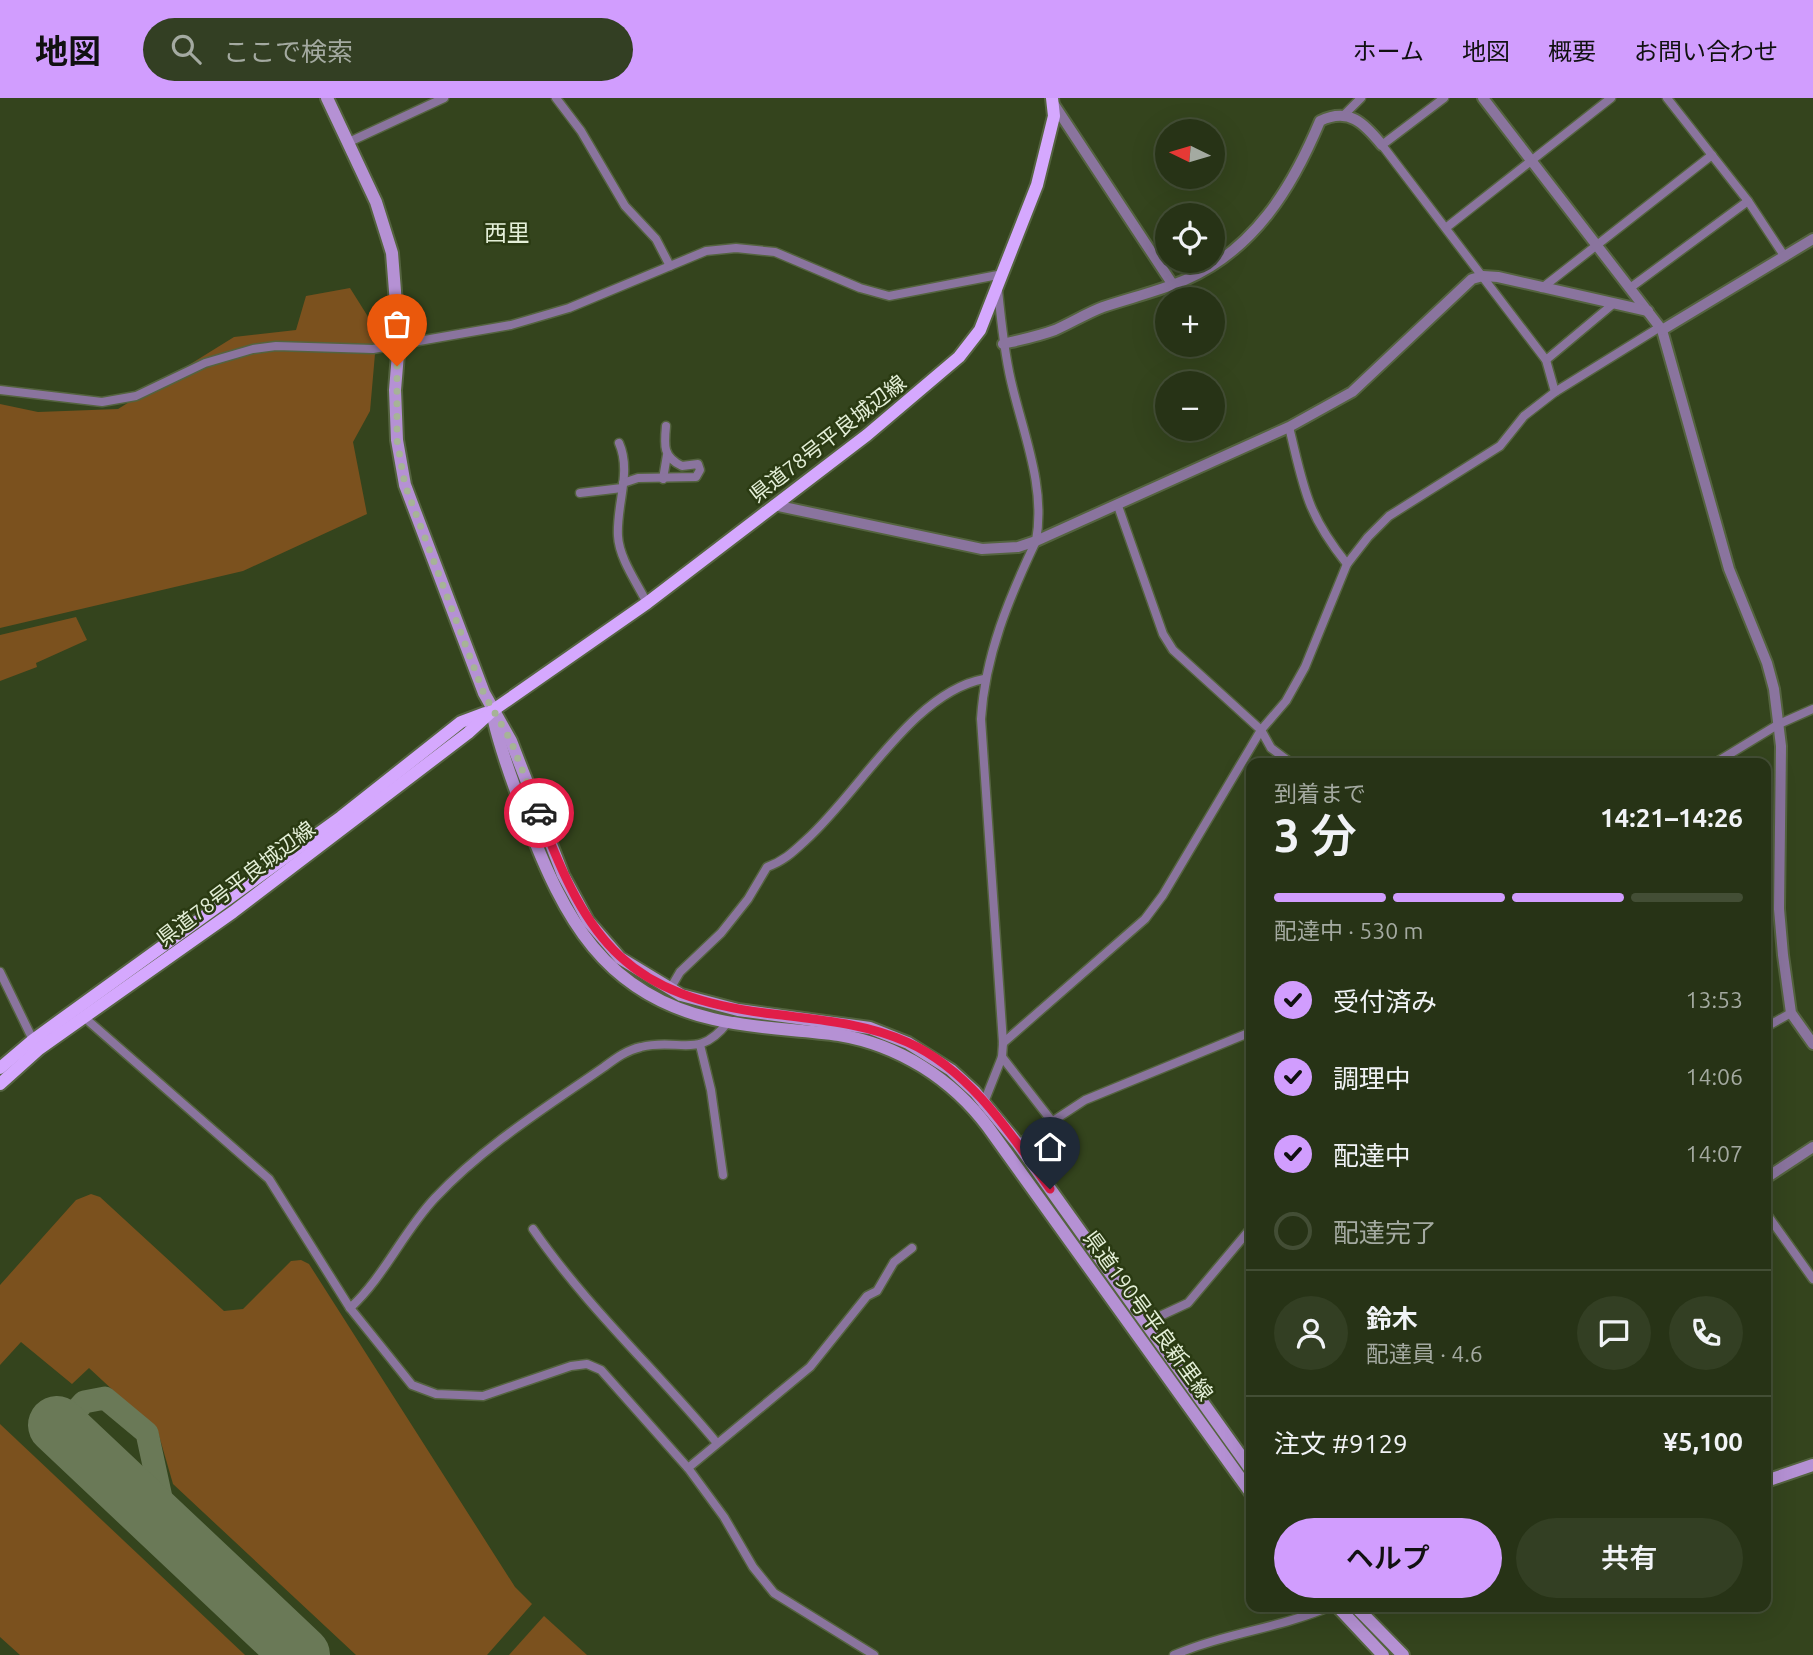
<!DOCTYPE html>
<html lang="ja">
<head>
<meta charset="utf-8">
<style>
	body { margin:0; font-family:Ubuntu,"Noto Sans JP",sans-serif; background:#333f23; color:#f1f3f6; height:100vh; display:flex; flex-direction:column; font-size:26px; white-space:nowrap }
	* { box-sizing:border-box; margin:0 }
	p { font-size:23px; color:#a4aaa1 }
	.icon { flex:none; width:38px; height:38px; fill:none; stroke:currentColor; stroke-width:2; stroke-linecap:round; stroke-linejoin:round }
	.map { position:relative; flex:1; overflow:hidden }
	.side { position:absolute; left:1246px; top:660px; width:525px; height:854px; display:flex; flex-direction:column; background:#273316; border-radius:14px; box-shadow:0 7px 28px #0002,0 0 0 2px #434e35 }
	.side>* { flex:none }
	.needle { width:46px; rotate:275deg }
	.fabs { position:absolute; left:1155px; top:21px; display:grid; gap:14px }
	.fabs a { display:grid; place-items:center; width:70px; height:70px; border-radius:50%; background:#273316; box-shadow:0 7px 28px #0002,0 0 0 2px #434e35; font-size:35px }
	.pin { position:absolute; display:grid; place-items:center; width:60px; height:60px; color:#fff; margin:-72px -30px; border-radius:50% 50% 50% 0; rotate:-45deg; box-shadow:0 0 7px #0007 }
	.pin .icon { rotate:45deg }
	.courier { position:absolute; display:grid; place-items:center; width:70px; height:70px; margin:-35px; border:5px solid #e11d48; border-radius:50%; background:#fff; color:#222; box-shadow:0 2px 9px #0007 }
	.headline em { font-style:normal; font-weight:600 }
	.headline div { display:flex; flex-direction:column-reverse }
	.headline { display:flex; align-items:center; justify-content:space-between; height:119px; padding:0 28px }
	h1 { font-size:46px; font-weight:600; line-height:52px }
	.bar { display:grid; grid-template-columns:repeat(4,1fr); gap:10px 7px; align-content:center; height:84px; padding:0 28px }
	.bar i { height:9px; border-radius:5px; background:#434e35 }
	.bar .on { background:#d19dfe }
	.bar p { grid-column:span 4 }
	.line { display:flex; align-items:center; gap:18px; padding:0 28px; border-top:2px solid #434e35 }
	.line div { flex:1 }
	.round { display:grid; place-items:center; flex:none; width:74px; height:74px; border-radius:37px; background:#333f23 }
	ol { padding:0 28px; list-style:none }
	li { display:flex; align-items:center; gap:21px; height:77px }
	li p { margin-inline-start:auto }
	li .icon { padding:7px; border-radius:50%; background:#d19dfe; color:#111; stroke-width:4 }
	li:last-child { color:#a4aaa1 }
	li i { width:38px; height:38px; border:4px solid #434e35; border-radius:50% }
	.primary-button { display:flex; gap:14px; margin-top:auto; padding:14px 28px }
	.primary-button a { flex:1; height:80px; border-radius:42px; background:#d19dfe; color:#111; font-size:28px; font-weight:600; line-height:80px; text-align:center }
	.primary-button a+a { background:#333f23; color:#f1f3f6 }
	header { display:flex; align-items:center; gap:42px; box-sizing:border-box; height:98px; padding:0 35px; background:#d19dfe; color:#111 }
	header strong { font-size:33px }
	nav { display:flex; gap:38px; margin-inline-start:auto; font-size:24px }
	.search { width:490px; height:63px; background:#333f23; display:flex; align-items:center; gap:18px; box-sizing:border-box; padding:0 24px; border-radius:38px; color:#a4aaa1; font-size:26px }
	.map>svg:first-child { display:block }
	.green { fill:#7b511e }
	.lines { fill:none; stroke-linecap:round; stroke-linejoin:round }
	.taxiway { stroke:#6a7957; stroke-width:23 }
	.runway { stroke:#6a7957; stroke-width:58 }
	.minor-casing { stroke:#54633f; stroke-width:11 }
	.tertiary-casing { stroke:#54633f; stroke-width:14 }
	.secondary-casing { stroke:#54633f; stroke-width:16 }
	.primary-casing { stroke:#54633f; stroke-width:16 }
	.minor { stroke:#8a749e; stroke-width:8 }
	.tertiary { stroke:#8a749e; stroke-width:10 }
	.secondary { stroke:#b591d4; stroke-width:12 }
	.primary { stroke:#d5a8fe; stroke-width:12 }
	.done { stroke:#a6b397; stroke-width:7; stroke-dasharray:0 12.6 }
	.route { stroke:#e11d48; stroke-width:9 }
	.labels { text-anchor:middle; stroke-width:5; stroke-linejoin:round; paint-order:stroke }
	.street-label { font-size:21px; fill:#e4efd8; stroke:#2a3a12 }
	.neighbourhood-label { font-size:23px; fill:#e4efd8; stroke:#2a3a12 }
</style>
</head>
<body>
<header>
<strong>地図</strong>
<div class="search"><svg class="icon" aria-label="search" viewBox="0 0 24 24"><circle cx="10" cy="10" r="6"/><path d="M15 15l6 6"/></svg>ここで検索</div>
<nav><a>ホーム</a><a>地図</a><a>概要</a><a>お問い合わせ</a></nav>
</header>
<div class="map">
<svg width="1813" height="1557" viewBox="0 0 1813 1557">
	<rect width="100%" height="100%" fill="#34441d"/>
	<g class="green">
		<polygon points="350,190 377,233 370,313 353,344 367,416 243,473 0,530 0,306 38,314 118,311 234,239 296,232 306,198"/>
		<polygon points="76,519 87,542 36,565 37,569 0,583 0,537"/>
		<polygon points="91,1096 100,1099 224,1213 243,1211 291,1163 301,1162 309,1166 515,1489 532,1506 487,1557 356,1557 173,1386 158,1334 89,1270 72,1286 21,1244 0,1267 0,1187 76,1102"/>
		<polygon points="0,1326 245,1557 20,1557 0,1539"/>
		<polygon points="544,1518 587,1557 509,1557"/>
	</g>
	<g class="lines">
		<polyline class="taxiway" points="74,1343 73,1316 84,1304 105,1300 147,1335 168,1432"/>
		<polyline class="runway" points="57,1327 301,1557"/>
		<defs>
			<g id="minor">
				<polyline points="556,0 581,33 625,108 656,141 670,168"/>
				<polyline points="1444,0 1382,47 1546,262 1555,294"/>
				<polyline points="1667,0 1748,103 1785,159"/>
				<polyline points="1344,17 1361,0"/>
				<polyline points="349,44 444,0"/>
				<polyline points="1447,129 1611,0"/>
				<polyline points="1542,190 1712,57"/>
				<polyline points="1630,190 1748,103"/>
				<polyline points="1546,262 1613,206"/>
				<polyline points="0,292 102,304 136,298 205,265 253,251 276,248 373,251 511,227 569,210 706,153 736,150 775,154 860,190 889,198 1003,176"/>
				<path d="M1289 329C1304 390 1306 415 1347 466"/>
				<path d="M619 345C632 374 616 407 618 438 619 460 637 485 647 505"/>
				<polyline points="663,381 667,357"/>
				<path d="M623 385 638 380 696 379 700 372 698 366 682 368C663 359 664 348 666 328"/>
				<polyline points="580,395 622,390"/>
				<polyline points="1118,408 1163,536 1173,552 1261,632 1271,650 1291,665"/>
				<polyline points="1715,665 1779,626 1813,611"/>
				<polyline points="0,874 33,942"/>
				<path d="M670 891 680 874 721 835 748 801 767 769C784 763 793 754 806 742 859 695 913 594 984 581"/>
				<polyline points="85,920 269,1081 350,1210 412,1287 436,1296 483,1298 571,1268 587,1266 601,1272 688,1370 724,1419 753,1469 774,1495 874,1557"/>
				<polyline points="1766,929 1791,915"/>
				<polyline points="1003,945 1145,821 1163,797 1261,632 1286,603 1305,569 1347,466 1368,439 1389,418 1500,348 1524,318 1555,294 1660,229"/>
				<polyline points="700,947 711,992 723,1077"/>
				<polyline points="1002,959 1051,1022"/>
				<path d="M983 1007 1002 959 1003 945 981 621C985 557 1009 500 1036 443 1046 389 1023 335 1011 283 1004 253 1001 223 998 192"/>
				<polyline points="1018,1046 1085,1002 1251,934"/>
				<polyline points="1766,1115 1813,1181"/>
				<path d="M533 1131C586 1208 656 1272 716 1344"/>
				<path d="M350 1210C384 1179 403 1134 435 1100 484 1048 545 1010 604 969 616 960 627 952 641 949 680 939 698 963 728 924"/>
				<polyline points="1145,1225 1188,1205 1251,1130"/>
				<polyline points="688,1370 810,1269 867,1198 877,1193 894,1164 912,1150"/>
				<path d="M1174 1557C1225 1535 1281 1530 1331 1508"/>
			</g>
			<g id="tertiary">
				<polyline points="1483,0 1662,232 1729,471 1767,565 1774,591 1781,648 1779,811 1783,857 1791,915 1813,946"/>
				<polyline points="1053,5 1173,187"/>
				<polyline points="1662,232 1813,141"/>
				<path d="M1003 246C1020 242 1039 238 1055 232 1071 225 1087 215 1103 209 1130 200 1159 193 1185 182 1254 152 1292 90 1320 23 1349 9 1364 25 1382 47"/>
				<polyline points="774,407 982,451 1018,449 1036,443 1289,329 1352,294 1472,181 1483,178 1498,179 1648,213"/>
				<polyline points="1766,1080 1813,1049"/>
			</g>
			<g id="secondary">
				<polyline points="327,0 376,104 392,155 399,244 395,292 397,342 405,387 484,595 511,643 563,777 588,823 620,860 681,897 738,912 870,930 908,945 951,972 975,994 1018,1046 1251,1372"/>
				<path d="M494 623C502 658 515 690 527 723 564 820 604 896 713 921 754 931 797 931 839 937 899 947 952 981 988 1029L1251 1395"/>
				<polyline points="1766,1383 1813,1367"/>
				<polyline points="1337,1508 1383,1557"/>
				<polyline points="1355,1508 1403,1557"/>
			</g>
			<g id="primary">
				<polyline points="0,970 33,942 341,719 461,624 485,615"/>
				<polyline points="0,986 39,951 233,814 468,635 492,613 647,505 867,337 959,259 980,232 1037,87 1054,18 1052,0"/>
			</g>
		</defs>
		<use href="#minor" class="minor-casing"/>
		<use href="#tertiary" class="tertiary-casing"/>
		<use href="#secondary" class="secondary-casing"/>
		<use href="#primary" class="primary-casing"/>
		<use href="#minor" class="minor"/>
		<use href="#tertiary" class="tertiary"/>
		<use href="#secondary" class="secondary"/>
		<use href="#primary" class="primary"/>
	</g>
	<g class="lines">
		<polyline class="done" points="397,268 397,342 405,387 484,596 511,643 539,715"/>
		<path class="route" d="M539 715C588 846 628 899 773 916 819 922 865 925 907 944 970 972 1011 1036 1050 1091"/>
	</g>
	<g class="labels">
		<g class="street-label">
			<text transform="translate(828 341) rotate(-38)" y="7">県道78号平良城辺線</text>
			<text transform="translate(236 786) rotate(-37)" y="7">県道78号平良城辺線</text>
			<text transform="translate(1148 1218) rotate(54)" y="7">県道190号平良新里線</text>
		</g>
		<g class="neighbourhood-label">
			<text x="507" y="143">西里</text>
		</g>
	</g>
</svg>
<div class="fabs">
<a><svg class="needle" viewBox="-14 -14 28 28"><path d="M0-13l5 13h-10z" fill="#e53935"/><path d="M0 13l5-13h-10z" fill="#a4aaa1"/></svg></a>
<a><svg class="icon" aria-label="locate" viewBox="0 0 24 24"><circle cx="12" cy="12" r="6"/><path d="M12 2v4M12 18v4M2 12h4M18 12h4"/></svg></a>
<a>+</a>
<a>−</a>
</div>
<div class="pin" style="left:397px;top:268px;background:#ea580c"><svg class="icon" aria-label="bag" viewBox="0 0 24 24"><path d="M5 8h14l-1 12H6zM9 8a3 3 0 0 1 6 0"/></svg></div>
<div class="pin" style="left:1050px;top:1091px;background:#1f2937"><svg class="icon" aria-label="home" viewBox="0 0 24 24"><path d="M3 11l9-7 9 7M6 9v11h12V9"/></svg></div>
<div class="courier" style="left:539px;top:715px"><svg class="icon" aria-label="car" viewBox="0 0 24 24"><path d="M5 17H2v-5l4-1 3-4h7l3 4 3 1v5h-3M9 17h6M6 11h13"/><circle cx="7" cy="17" r="2"/><circle cx="17" cy="17" r="2"/></svg></div>
<section class="side">
<div class="headline"><div><h1>3 分</h1><p>到着まで</p></div><em>14:21–14:26</em></div>
<div class="bar"><i class="on"></i><i class="on"></i><i class="on"></i><i></i><p>配達中 · 530 m</p></div>
<ol>
<li><svg class="icon" aria-label="check" viewBox="0 0 24 24"><path d="M5 12l5 5 9-10"/></svg>受付済み<p>13:53</p></li>
<li><svg class="icon" aria-label="check" viewBox="0 0 24 24"><path d="M5 12l5 5 9-10"/></svg>調理中<p>14:06</p></li>
<li><svg class="icon" aria-label="check" viewBox="0 0 24 24"><path d="M5 12l5 5 9-10"/></svg>配達中<p>14:07</p></li>
<li><i></i>配達完了</li>
</ol>
<div class="line" style="height:126px"><a class="round"><svg class="icon" aria-label="person" viewBox="0 0 24 24"><circle cx="12" cy="8" r="4"/><path d="M4 21q1-7 8-7t8 7"/></svg></a><div><b>鈴木</b><p>配達員 · 4.6</p></div><a class="round"><svg class="icon" aria-label="chat" viewBox="0 0 24 24"><path d="M4 5h16v11H9l-5 4z"/></svg></a><a class="round"><svg class="icon" aria-label="phone" viewBox="0 0 24 24"><path d="M5 4h4l2 5-3 2q2 4 5 5l2-3 5 2v4C11 20 4 13 5 4z"/></svg></a></div>
<div class="line" style="height:91px"><div>注文 #9129</div><b>¥5,100</b></div>
<div class="primary-button"><a>ヘルプ</a><a>共有</a></div>
</section>
</div>
</body>
</html>
